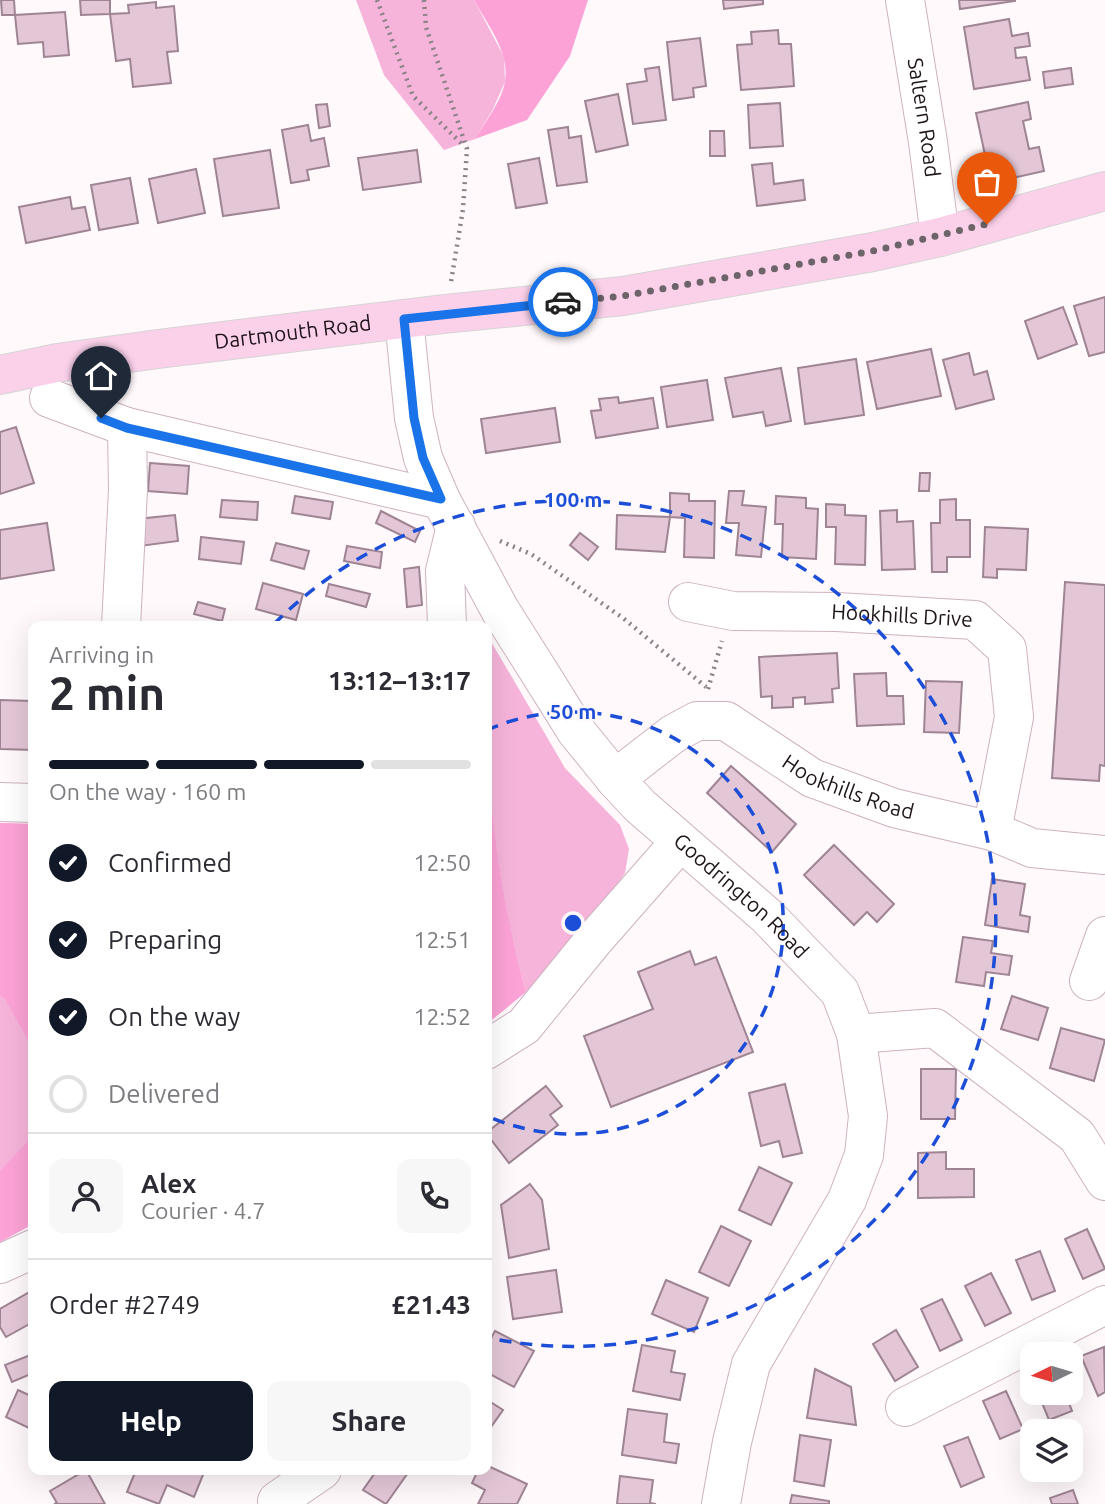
<!DOCTYPE html>
<html lang="en">
<head>
<meta charset="utf-8">
<style>
	body { margin:0; font-family:Ubuntu,sans-serif; background:#f7f7f7; color:#2b2b33; height:100vh; display:flex; flex-direction:column; font-size:26px; white-space:nowrap }
	* { box-sizing:border-box; margin:0 }
	p { font-size:23px; color:#7c7c81 }
	.icon { flex:none; width:38px; height:38px; fill:none; stroke:currentColor; stroke-width:2; stroke-linecap:round; stroke-linejoin:round }
	.map { position:relative; flex:1; overflow:hidden }
	.side { position:absolute; left:28px; top:621px; width:464px; height:854px; display:flex; flex-direction:column; background:#fff; border-radius:14px; box-shadow:0 7px 28px #0002 }
	.side>* { flex:none }
	.needle { width:46px; rotate:265deg }
	.controls { position:absolute; left:1020px; top:1342px; display:grid; gap:14px }
	.controls a { display:grid; place-items:center; width:63px; height:63px; border-radius:14px; background:#fff; box-shadow:0 7px 28px #0002; font-size:35px }
	.pin { position:absolute; display:grid; place-items:center; width:60px; height:60px; color:#fff; margin:-72px -30px; border-radius:50% 50% 50% 0; rotate:-45deg; box-shadow:0 0 7px #0007 }
	.pin .icon { rotate:45deg }
	.courier { position:absolute; display:grid; place-items:center; width:70px; height:70px; margin:-35px; border:5px solid #1a73e8; border-radius:50%; background:#fff; color:#222; box-shadow:0 2px 9px #0007 }
	.overview em { font-style:normal; font-weight:700 }
	.overview div { display:flex; flex-direction:column-reverse }
	.overview { display:flex; align-items:center; justify-content:space-between; height:119px; padding:0 21px }
	h1 { font-size:46px; font-weight:700; line-height:52px }
	.bar { display:grid; grid-template-columns:repeat(4,1fr); gap:10px 7px; align-content:center; height:84px; padding:0 21px }
	.bar i { height:9px; border-radius:5px; background:#e1e1e2 }
	.bar .current { background:#111827 }
	.bar p { grid-column:span 4 }
	.line { display:flex; align-items:center; gap:18px; padding:0 21px; border-top:2px solid #e1e1e2 }
	.line div { flex:1 }
	.round { display:grid; place-items:center; flex:none; width:74px; height:74px; border-radius:14px; background:#f7f7f7 }
	ol { padding:0 21px; list-style:none }
	li { display:flex; align-items:center; gap:21px; height:77px }
	li p { margin-inline-start:auto }
	li .icon { padding:7px; border-radius:50%; background:#111827; color:#fff; stroke-width:4 }
	li:last-child { color:#7c7c81 }
	li i { width:38px; height:38px; border:4px solid #e1e1e2; border-radius:50% }
	.primary-button { display:flex; gap:14px; margin-top:auto; padding:14px 21px }
	.primary-button a { flex:1; height:80px; border-radius:14px; background:#111827; color:#fff; font-size:28px; font-weight:700; line-height:80px; text-align:center }
	.primary-button a+a { background:#f7f7f7; color:#2b2b33 }
	.map>svg:first-child { display:block }
	.green { fill:#f6b4da }
	.forest { fill:#fca2d7 }
	.building { fill:#e4c7d7; stroke:#9f8493; stroke-width:2 }
	.lines { fill:none; stroke-linecap:round; stroke-linejoin:round }
	.minor-casing { stroke:#ceb2c1; stroke-width:40 }
	.major-casing { stroke:#d6d5d6; stroke-width:40 }
	.path { stroke:#8a8287; stroke-width:4.5; stroke-dasharray:2 5; stroke-linecap:butt }
	.minor { stroke:#fff; stroke-width:38 }
	.major { stroke:#fbd1ea; stroke-width:38 }
	.done { stroke:#6d6469; stroke-width:7; stroke-dasharray:0 12.6 }
	.route { stroke:#1a73e8; stroke-width:9 }
	.ring { fill:none; stroke:#1d4ed8; stroke-width:3.5; stroke-dasharray:12 9 }
	.labels { text-anchor:middle; stroke-width:5; stroke-linejoin:round; paint-order:stroke }
	.street-label { font-size:21px; fill:#1e141a; stroke:#fff9fc }
	.centre { fill:#1d4ed8; stroke:#fff9fc; stroke-width:3.5 }
	.ring-label { font-size:21px; text-anchor:middle; font-weight:bold; fill:#1d4ed8; stroke:#fff9fc; stroke-width:5; stroke-linejoin:round; paint-order:stroke }
</style>
</head>
<body>
<div class="map">
<svg width="1105" height="1504" viewBox="0 0 1105 1504">
	<rect width="100%" height="100%" fill="#fff9fc"/>
	<g class="green">
		<polygon points="356,0 474,0 504,57 505,82 492,111 475,139 444,150 384,75"/>
		<path d="M486 633 565 768 620 825 629 849 625 873 586 929 526 992C505 920 490 842 486 767 485 722 486 678 486 633Z"/>
		<polygon points="0,823 33,824 33,1224 0,1242"/>
	</g>
	<g class="forest">
		<path d="M474 0H588L570 56 527 120 475 139C484 124 503 99 505 81 510 52 487 24 474 0Z"/>
		<path d="M487 768C495 844 505 919 526 992L487 1024Z"/>
		<polygon points="0,823 33,824 33,1049 5,999 0,996"/>
		<polygon points="33,1136 33,1224 0,1242 0,1171"/>
	</g>
	<g class="building">
		<polygon points="1,0 14,0 15,15 2,15"/>
		<polygon points="80,0 110,0 110,14 81,15"/>
		<polygon points="723,0 763,0 763,4 724,9"/>
		<polygon points="959,0 1015,0 1015,1 960,9"/>
		<polygon points="156,2 156,8 174,6 178,51 167,52 171,83 133,87 130,59 116,61 110,14 129,13 128,5"/>
		<polygon points="65,12 69,55 44,57 43,42 18,44 15,15"/>
		<polygon points="1009,19 1012,36 1028,33 1030,46 1015,48 1016,58 1026,57 1030,80 974,89 964,27"/>
		<polygon points="778,30 779,44 791,44 794,86 741,90 737,45 752,44 751,32"/>
		<polygon points="700,38 706,86 693,88 694,97 673,100 667,42"/>
		<polygon points="659,67 666,120 633,124 627,84 647,81 645,69"/>
		<polygon points="1071,68 1073,84 1045,88 1043,72"/>
		<polygon points="618,94 628,145 596,152 585,101"/>
		<polygon points="1028,102 1031,119 1023,121 1029,149 1039,147 1044,171 991,183 976,113"/>
		<polygon points="780,103 783,146 750,148 748,105"/>
		<polygon points="327,104 330,126 319,128 316,105"/>
		<polygon points="308,125 311,141 324,138 329,166 307,170 309,180 291,183 282,130"/>
		<polygon points="568,127 569,138 581,136 587,182 557,186 548,130"/>
		<polygon points="710,131 724,131 725,156 710,156"/>
		<polygon points="270,150 279,208 223,216 214,159"/>
		<polygon points="417,150 421,182 363,190 358,158"/>
		<polygon points="539,158 547,203 516,208 508,164"/>
		<polygon points="772,163 774,184 803,180 805,200 757,206 752,165"/>
		<polygon points="196,169 205,213 158,223 149,179"/>
		<polygon points="130,178 138,223 99,230 91,185"/>
		<polygon points="70,197 72,209 85,207 90,230 26,243 19,207"/>
		<polygon points="1105,297 1105,352 1089,356 1074,306"/>
		<polygon points="1063,307 1077,344 1038,359 1025,321"/>
		<polygon points="931,349 941,396 877,409 867,362"/>
		<polygon points="969,353 974,375 987,371 994,399 956,409 943,360"/>
		<polygon points="856,359 864,415 805,424 798,368"/>
		<polygon points="781,368 791,421 766,426 763,412 733,417 725,378"/>
		<polygon points="707,380 713,420 667,427 661,387"/>
		<polygon points="618,397 619,403 653,398 658,428 596,438 591,411 601,410 599,399"/>
		<polygon points="555,408 560,442 486,453 481,419"/>
		<polygon points="16,427 34,483 0,494 0,432"/>
		<polygon points="150,463 189,466 187,494 148,491"/>
		<polygon points="920,473 930,473 929,491 919,491"/>
		<polygon points="729,491 744,491 742,505 766,507 761,557 736,555 739,523 726,523"/>
		<polygon points="670,493 689,494 689,501 715,501 714,558 684,557 685,518 670,517"/>
		<polygon points="295,496 333,502 330,519 292,513"/>
		<polygon points="776,496 806,498 806,508 818,509 816,559 782,557 783,524 775,524"/>
		<polygon points="956,499 956,520 970,520 970,557 947,557 947,572 932,572 931,523 940,523 940,500"/>
		<polygon points="222,500 258,502 257,520 220,517"/>
		<polygon points="826,504 845,505 845,515 866,516 865,565 835,564 836,527 826,527"/>
		<polygon points="897,510 897,522 913,521 915,569 882,570 880,511"/>
		<polygon points="381,511 420,531 415,542 376,523"/>
		<polygon points="175,515 178,541 140,546 137,519"/>
		<polygon points="617,515 670,517 665,552 616,549"/>
		<polygon points="47,523 54,570 0,579 0,530"/>
		<polygon points="985,527 1028,529 1026,570 997,569 997,578 983,577"/>
		<polygon points="580,533 598,547 588,560 570,545"/>
		<polygon points="201,537 244,542 241,564 199,559"/>
		<polygon points="276,543 309,551 304,569 271,560"/>
		<polygon points="347,546 382,552 380,568 344,561"/>
		<polygon points="419,567 422,605 407,607 404,569"/>
		<polygon points="1065,582 1105,585 1105,766 1100,765 1099,781 1052,778"/>
		<polygon points="263,583 303,594 296,620 256,609"/>
		<polygon points="329,584 370,594 366,607 326,596"/>
		<polygon points="198,602 225,609 222,621 194,614"/>
		<polygon points="837,653 839,688 832,689 833,702 805,704 805,697 793,698 793,707 772,708 772,696 761,697 759,657"/>
		<polygon points="886,673 887,696 903,696 904,724 857,726 854,674"/>
		<polygon points="926,681 962,682 959,733 924,732"/>
		<polygon points="0,700 33,701 33,750 0,749"/>
		<polygon points="731,766 796,824 772,852 707,793"/>
		<polygon points="834,845 894,904 877,922 867,912 854,925 804,875"/>
		<polygon points="992,879 1025,884 1020,915 1030,917 1028,932 985,925"/>
		<polygon points="963,937 993,941 991,953 1012,956 1009,975 986,972 984,986 956,982"/>
		<polygon points="690,951 695,965 716,957 753,1052 611,1107 584,1036 653,1009 638,972"/>
		<polygon points="1012,996 1048,1008 1038,1040 1001,1029"/>
		<polygon points="1061,1028 1105,1040 1094,1081 1050,1068"/>
		<polygon points="921,1069 956,1069 955,1119 921,1119"/>
		<polygon points="785,1084 802,1153 783,1157 779,1141 761,1146 749,1093"/>
		<polygon points="546,1086 562,1106 550,1115 558,1125 509,1163 486,1133"/>
		<polygon points="946,1152 946,1169 974,1169 974,1197 918,1198 918,1153"/>
		<polygon points="759,1167 792,1183 771,1225 739,1210"/>
		<polygon points="530,1184 542,1200 549,1249 509,1258 501,1205"/>
		<polygon points="721,1226 751,1241 729,1286 699,1272"/>
		<polygon points="1087,1229 1105,1269 1083,1279 1065,1239"/>
		<polygon points="1040,1251 1055,1291 1032,1300 1016,1260"/>
		<polygon points="556,1270 562,1312 513,1319 507,1277"/>
		<polygon points="991,1273 1011,1313 985,1326 965,1286"/>
		<polygon points="666,1280 708,1298 694,1332 652,1314"/>
		<polygon points="33,1290 33,1322 6,1337 0,1327 0,1309"/>
		<polygon points="942,1299 962,1340 940,1351 921,1309"/>
		<polygon points="896,1330 918,1367 895,1381 873,1344"/>
		<polygon points="495,1331 534,1351 514,1387 486,1372 486,1347"/>
		<polygon points="642,1345 675,1351 671,1372 685,1374 680,1400 633,1391"/>
		<polygon points="1104,1347 1105,1392 1098,1396 1081,1356"/>
		<polygon points="33,1354 33,1373 12,1382 5,1365"/>
		<polygon points="815,1369 851,1387 856,1425 807,1418"/>
		<polygon points="18,1390 33,1397 33,1430 6,1417"/>
		<polygon points="1006,1391 1023,1429 1000,1439 983,1401"/>
		<polygon points="1038,1393 1065,1393 1072,1411 1049,1420"/>
		<polygon points="486,1399 503,1410 486,1434"/>
		<polygon points="628,1409 667,1414 664,1442 679,1444 676,1463 622,1455"/>
		<polygon points="800,1435 831,1440 824,1486 794,1481"/>
		<polygon points="968,1437 984,1477 961,1487 944,1446"/>
		<polygon points="486,1465 527,1484 517,1504 478,1504 485,1490 472,1483 478,1470 486,1470"/>
		<polygon points="86,1470 105,1504 54,1504 57,1503 50,1491"/>
		<polygon points="136,1470 145,1472 146,1470 205,1470 194,1497 167,1485 159,1504 127,1492"/>
		<polygon points="377,1470 410,1470 386,1504 363,1490"/>
		<polygon points="620,1476 653,1480 650,1503 656,1504 617,1504"/>
		<polygon points="1073,1490 1078,1504 1052,1504 1050,1498"/>
		<polygon points="792,1495 829,1501 829,1504 790,1504"/>
	</g>
	<g class="lines">
		<defs>
			<g id="minor">
				<path id="s1" d="M905 0 928 142 940 237"/>
				<path id="s2" d="M404 319 414 418 423 458 441 500 500 610 548 686 576 731 615 779 640 806 768 917 840 992 856 1034 868 1116 864 1155 847 1200 751 1364 732 1442 721 1504"/>
				<polyline points="49,398 127,427 441,500"/>
				<path id="s3" d="M688 602 733 611 837 612 975 620 1007 649 1014 717 992 831"/>
				<polyline points="121,626 128,490 127,427"/>
				<polyline points="447,626 445,571 456,526"/>
				<path id="s4" d="M615 779 673 734 697 721H726L812 778 894 808 992 831 1032 848 1105 855"/>
				<polyline points="0,802 33,803"/>
				<polyline points="1089,981 1105,936"/>
				<polyline points="856,1034 935,1028 1077,1136 1105,1181"/>
				<polyline points="486,1050 524,1026 594,940 680,842"/>
				<polyline points="0,1264 33,1249"/>
				<polyline points="905,1407 1105,1305"/>
				<polyline points="277,1501 322,1470"/>
			</g>
			<g id="major">
				<path id="s5" d="M0 375 57 363 158 349 444 314 623 296 873 252 940 237 1105 191"/>
			</g>
		</defs>
		<use href="#minor" class="minor-casing"/>
		<use href="#major" class="major-casing"/>
		<g class="path">
			<polyline points="377,0 413,96 464,146"/>
			<polyline points="424,0 426,27 467,149 463,209 451,282"/>
			<polyline points="500,541 531,554 623,618 706,687"/>
			<polyline points="708,689 722,641"/>
		</g>
		<use href="#minor" class="minor"/>
		<use href="#major" class="major"/>
	</g>
	<g class="lines">
		<polyline class="done" points="563,302 623,296 873,251 987,224"/>
		<polyline class="route" points="101,418 127,428 441,499 423,458 414,418 404,319 563,302"/>
	</g>
	<g class="ring">
		<path d="M487 730A211 211 0 1 1 487 1116"/>
		<path d="M274 624A423 423 0 1 1 489 1338"/>
	</g>
	<g class="labels">
		<g class="street-label">
			<text dy="7" stroke="none"><textPath href="#s1" startOffset="119">Saltern Road</textPath></text>
			<text dy="7" stroke="none"><textPath href="#s5" startOffset="296">Dartmouth Road</textPath></text>
			<text dy="7" stroke="none"><textPath href="#s3" startOffset="215">Hookhills Drive</textPath></text>
			<text dy="7" stroke="none"><textPath href="#s4" startOffset="270">Hookhills Road</textPath></text>
			<text dy="7" stroke="none"><textPath href="#s2" startOffset="688">Goodrington Road</textPath></text>
		</g>
	</g>
	<circle cx="573" cy="923" r="10" class="centre"/>
	<g class="ring-label">
		<text x="573" y="507">100 m</text>
		<text x="573" y="719">50 m</text>
	</g>
</svg>
<div class="controls">
<a><svg class="needle" viewBox="-14 -14 28 28"><path d="M0-13l5 13h-10z" fill="#e53935"/><path d="M0 13l5-13h-10z" fill="#7c7c81"/></svg></a>
<a><svg class="icon" aria-label="layers" viewBox="0 0 24 24"><path d="M12 4l9 5-9 5-9-5zM3 14l9 5 9-5"/></svg></a>
</div>
<div class="pin" style="left:987px;top:224px;background:#ea580c"><svg class="icon" aria-label="bag" viewBox="0 0 24 24"><path d="M5 8h14l-1 12H6zM9 8a3 3 0 0 1 6 0"/></svg></div>
<div class="pin" style="left:101px;top:418px;background:#1f2937"><svg class="icon" aria-label="home" viewBox="0 0 24 24"><path d="M3 11l9-7 9 7M6 9v11h12V9"/></svg></div>
<div class="courier" style="left:563px;top:302px"><svg class="icon" aria-label="car" viewBox="0 0 24 24"><path d="M5 17H2v-5l4-1 3-4h7l3 4 3 1v5h-3M9 17h6M6 11h13"/><circle cx="7" cy="17" r="2"/><circle cx="17" cy="17" r="2"/></svg></div>
<section class="side">
<div class="overview"><div><h1>2 min</h1><p>Arriving in</p></div><em>13:12–13:17</em></div>
<div class="bar"><i class="current"></i><i class="current"></i><i class="current"></i><i></i><p>On the way · 160 m</p></div>
<ol>
<li><svg class="icon" aria-label="check" viewBox="0 0 24 24"><path d="M5 12l5 5 9-10"/></svg>Confirmed<p>12:50</p></li>
<li><svg class="icon" aria-label="check" viewBox="0 0 24 24"><path d="M5 12l5 5 9-10"/></svg>Preparing<p>12:51</p></li>
<li><svg class="icon" aria-label="check" viewBox="0 0 24 24"><path d="M5 12l5 5 9-10"/></svg>On the way<p>12:52</p></li>
<li><i></i>Delivered</li>
</ol>
<div class="line" style="height:126px"><a class="round"><svg class="icon" aria-label="person" viewBox="0 0 24 24"><circle cx="12" cy="8" r="4"/><path d="M4 21q1-7 8-7t8 7"/></svg></a><div><b>Alex</b><p>Courier · 4.7</p></div><a class="round"><svg class="icon" aria-label="phone" viewBox="0 0 24 24"><path d="M5 4h4l2 5-3 2q2 4 5 5l2-3 5 2v4C11 20 4 13 5 4z"/></svg></a></div>
<div class="line" style="height:91px"><div>Order #2749</div><b>£21.43</b></div>
<div class="primary-button"><a>Help</a><a>Share</a></div>
</section>
</div>
</body>
</html>
